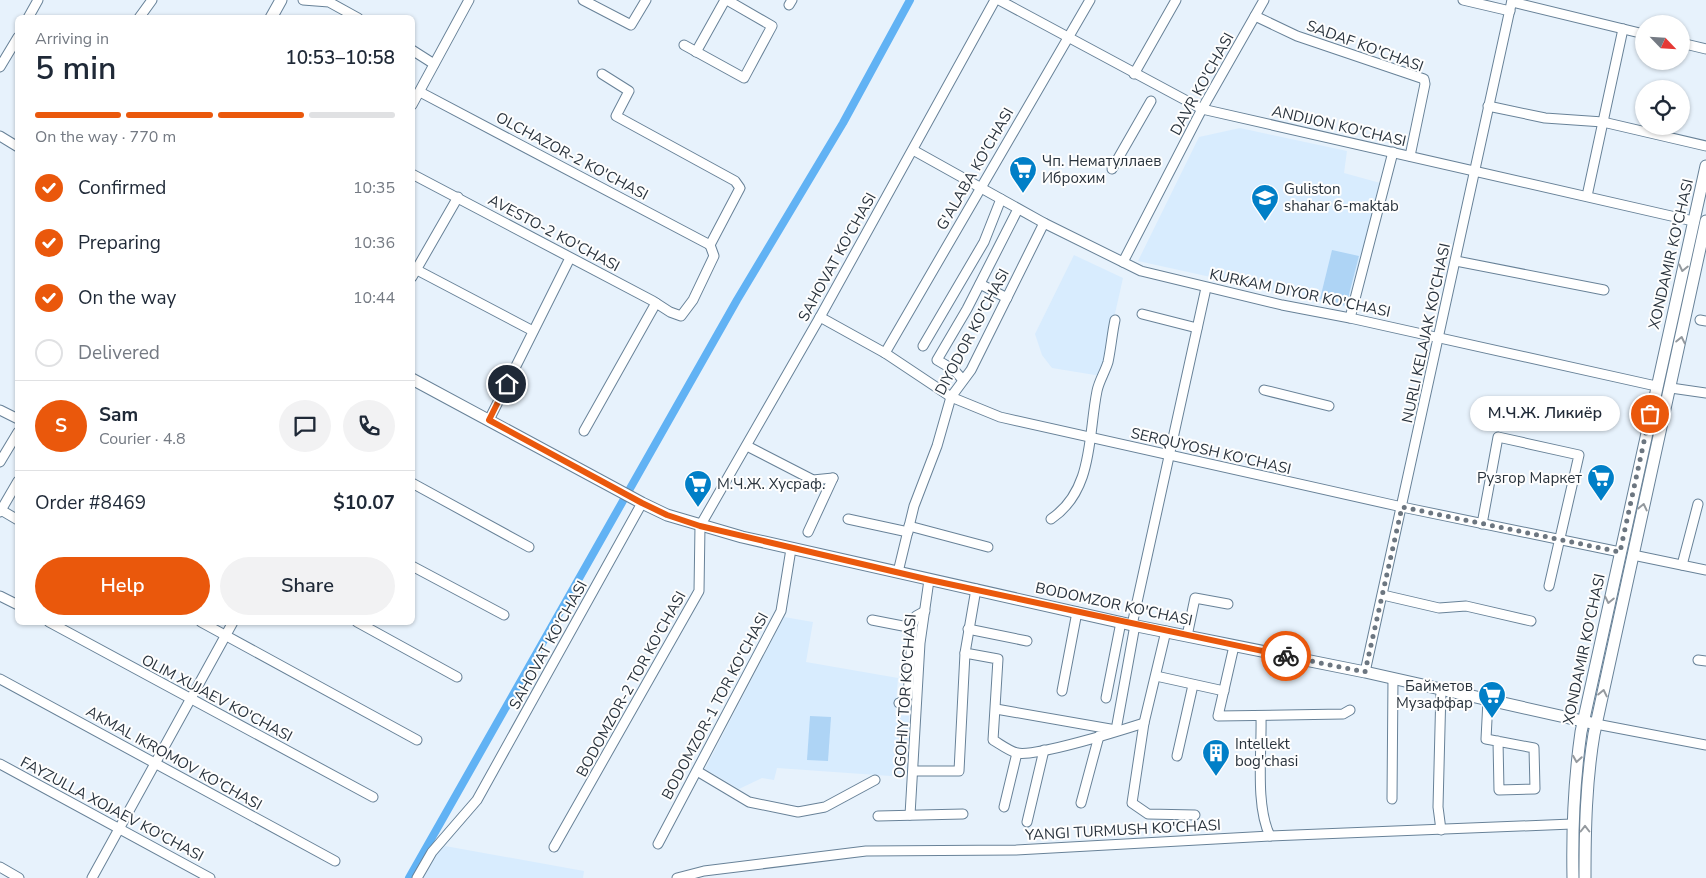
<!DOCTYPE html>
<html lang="en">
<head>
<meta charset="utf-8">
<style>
	body { margin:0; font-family:"Nunito Sans",sans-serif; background:#f2f2f3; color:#1f2937; height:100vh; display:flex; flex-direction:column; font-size:19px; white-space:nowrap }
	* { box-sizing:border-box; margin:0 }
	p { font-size:16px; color:#747a83 }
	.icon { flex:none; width:28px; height:28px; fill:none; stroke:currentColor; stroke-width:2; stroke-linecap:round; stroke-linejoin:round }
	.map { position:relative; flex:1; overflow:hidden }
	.sheet { position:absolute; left:15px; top:15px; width:400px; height:610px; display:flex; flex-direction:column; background:#fff; border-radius:8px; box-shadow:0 1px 4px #0004 }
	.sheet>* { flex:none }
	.needle { width:32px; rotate:115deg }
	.controls { position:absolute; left:1635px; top:15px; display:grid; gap:10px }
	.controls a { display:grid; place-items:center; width:55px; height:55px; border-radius:50%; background:#fff; box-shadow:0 1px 4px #0004; font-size:25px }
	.pin { position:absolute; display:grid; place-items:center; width:42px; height:42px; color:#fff; margin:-21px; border:2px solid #fff; border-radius:50%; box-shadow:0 1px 5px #0007 }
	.courier { position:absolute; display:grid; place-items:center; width:50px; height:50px; margin:-25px; border:4px solid #ea580c; border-radius:50%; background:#fff; color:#222; box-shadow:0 1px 6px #0007 }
	.bubble { position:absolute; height:35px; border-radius:18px; background:#fff; box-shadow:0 1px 4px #0004; font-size:16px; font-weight:600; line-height:35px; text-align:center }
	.head em { font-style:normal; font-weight:600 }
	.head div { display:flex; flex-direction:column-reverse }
	.head { display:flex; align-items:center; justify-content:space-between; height:85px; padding:0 20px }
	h1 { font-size:32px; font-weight:600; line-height:38px }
	.bar { display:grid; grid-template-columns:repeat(4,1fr); gap:8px 5px; align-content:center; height:60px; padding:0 20px }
	.bar i { height:6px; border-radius:4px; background:#e0e1e3 }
	.bar .selected { background:#ea580c }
	.bar p { grid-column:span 4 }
	.line { display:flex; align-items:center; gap:12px; padding:0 20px; border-top:1px solid #e0e1e3 }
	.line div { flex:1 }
	.round { display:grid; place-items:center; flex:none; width:52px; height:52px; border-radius:26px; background:#f2f2f3 }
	ol { padding:0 20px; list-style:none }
	li { display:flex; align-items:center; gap:15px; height:55px }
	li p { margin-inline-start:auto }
	li .icon { padding:5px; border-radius:50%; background:#ea580c; color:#fff; stroke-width:4 }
	li:last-child { color:#747a83 }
	li i { width:28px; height:28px; border:2px solid #e0e1e3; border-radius:50% }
	.primary-button { display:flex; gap:10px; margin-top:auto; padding:10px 20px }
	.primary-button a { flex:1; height:58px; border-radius:30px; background:#ea580c; color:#fff; font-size:20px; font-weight:600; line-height:58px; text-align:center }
	.primary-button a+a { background:#f2f2f3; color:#1f2937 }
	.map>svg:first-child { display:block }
	.built { fill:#d8ecfe }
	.green { fill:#aed4f5 }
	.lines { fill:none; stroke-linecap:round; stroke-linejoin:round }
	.canal { stroke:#61b2f4; stroke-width:8 }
	.street-casing { stroke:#688298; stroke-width:11 }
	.secondary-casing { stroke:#688298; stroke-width:13 }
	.street { stroke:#fff; stroke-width:9 }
	.secondary { stroke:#fff; stroke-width:11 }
	.oneway { stroke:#94999e }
	.done { stroke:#6c7680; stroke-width:5; stroke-dasharray:0 9 }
	.route { stroke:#ea580c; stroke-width:6 }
	.labels { text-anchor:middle; stroke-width:4; stroke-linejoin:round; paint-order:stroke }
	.street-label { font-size:15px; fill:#29333d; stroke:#fefefe }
	.poi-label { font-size:15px; fill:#29333d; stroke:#fefefe; text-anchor:start }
</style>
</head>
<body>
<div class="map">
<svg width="1706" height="878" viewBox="0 0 1706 878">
	<rect width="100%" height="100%" fill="#e7f2fc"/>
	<g class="built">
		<polygon points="1240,128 1347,151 1344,173 1384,184 1351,308 1138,261 1199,137"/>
		<polygon points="1074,255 1123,278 1101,376 1052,368 1042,355 1035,334"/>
		<polygon points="784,617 813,622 806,662 898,678 895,715 909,716 905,777 777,768 774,780 762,778 739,789 705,769"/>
		<polygon points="445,846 584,871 583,878 420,878 431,858"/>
	</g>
	<g class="green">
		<polygon points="1332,250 1359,256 1346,306 1320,299"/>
		<polygon points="810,716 831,717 828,761 807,760"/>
	</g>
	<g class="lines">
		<polyline class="canal" points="409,878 737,300 843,123 910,0"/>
		<defs>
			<g id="street">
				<polyline points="303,0 329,2 358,18"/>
				<polyline points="583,0 631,25 646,0"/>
				<polyline points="999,0 1202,109 1693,221"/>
				<polyline points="1463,0 1510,11"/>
				<polyline points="1512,2 1644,34"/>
				<polyline points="789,5 792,0"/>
				<polyline points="1255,16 1297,36 1424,79 1425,84 1410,156"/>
				<polyline points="28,18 38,0"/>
				<polyline points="139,18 152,0"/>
				<polyline points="1681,43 1706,49"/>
				<polyline points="684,45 744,78 772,26 727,0"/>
				<polyline points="412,50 434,64"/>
				<polyline points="696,52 725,0"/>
				<polyline points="0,67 18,37"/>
				<polyline points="602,74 629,91 616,116 735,181 740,188 710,245"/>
				<polyline points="1134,74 1176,0"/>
				<polyline points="420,92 710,245"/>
				<polyline points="412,105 469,0"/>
				<polyline points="1488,106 1545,118 1603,122 1706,146"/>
				<polyline points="0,136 18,147"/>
				<polyline points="913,150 1044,223 1141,271 1282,305 1350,318 1656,386"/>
				<polyline points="1112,169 1151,101"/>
				<polyline points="412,174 653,301 670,312 681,316 693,300 714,256 710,245"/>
				<polyline points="1587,196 1623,29"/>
				<polyline points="1456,261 1604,290"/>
				<polyline points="1123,262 1202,109 1264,0"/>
				<polyline points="417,270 533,331"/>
				<polyline points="412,277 458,197"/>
				<polyline points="980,284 1007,298"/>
				<polyline points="1142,314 1197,328"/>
				<polyline points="820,317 885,353 951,397 1000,417 1402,507 1620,552"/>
				<polyline points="1350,318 1393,152"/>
				<polyline points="1700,320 1706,321"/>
				<polyline points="923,346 984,242 1001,199"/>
				<polyline points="885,353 1090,0"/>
				<polyline points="963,380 954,370 937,360 967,309 1018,209"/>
				<polyline points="1671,388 1706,393"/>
				<polyline points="1264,390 1329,406"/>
				<polyline points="0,410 18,419"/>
				<polyline points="489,420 570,258"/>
				<polyline points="584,431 656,303"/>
				<polyline points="747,446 813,480 833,478"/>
				<polyline points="0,462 18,432"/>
				<polyline points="412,483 529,547"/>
				<polyline points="1,510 18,520"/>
				<polyline points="0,512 18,481"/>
				<polyline points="848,519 908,532"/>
				<path d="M1051 519C1094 490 1088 435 1097 391 1099 381 1105 372 1108 362 1111 348 1112 334 1115 320"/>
				<polyline points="1482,524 1498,437 1579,455 1549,586"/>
				<polyline points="909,526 988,547"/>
				<polyline points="808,532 833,478"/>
				<polyline points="1633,555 1706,570"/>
				<polyline points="1682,565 1698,504"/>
				<polyline points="412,566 504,615"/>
				<polyline points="898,572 914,506 937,446 951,397 971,370 1044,223"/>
				<path d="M976 589 965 653 998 659 993 740C1000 744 1009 751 1017 753 1036 757 1122 730 1144 723"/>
				<polyline points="1383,595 1439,608 1466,606 1531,621"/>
				<polyline points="0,596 18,605"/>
				<polyline points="872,620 913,628"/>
				<polyline points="49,622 373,797"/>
				<polyline points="201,622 417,740"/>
				<polyline points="357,622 457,677"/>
				<polyline points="1132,625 1206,288"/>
				<polyline points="968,629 1027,641"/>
				<polyline points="1166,631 1144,723 1132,803 1148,814 1195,815"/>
				<polyline points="1187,636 1195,598 1228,604"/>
				<polyline points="1234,646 1218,716 1343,714 1350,710"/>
				<polyline points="1698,660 1706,661"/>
				<polyline points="1365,672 1512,0"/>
				<polyline points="1156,676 1224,691"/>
				<polyline points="0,679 335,861"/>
				<polyline points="1441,689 1438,807 1441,830"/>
				<polyline points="1062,691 1077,612"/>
				<polyline points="1106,698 1121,622"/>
				<polyline points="1488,700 1486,739 1534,748 1535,789 1499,790 1498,741"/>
				<polyline points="899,703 905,701 908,696 913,624 916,616 925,611"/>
				<polyline points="996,709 1116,730"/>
				<path d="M1261 717C1262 752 1255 805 1270 836"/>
				<polyline points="1596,724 1706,745"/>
				<polyline points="1116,730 1135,625"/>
				<polyline points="1177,756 1193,685"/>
				<polyline points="0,764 210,878"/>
				<polyline points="697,771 749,802 798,812 825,807 875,780"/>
				<polyline points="914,771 959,771 965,653"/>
				<polyline points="1392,799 1393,679"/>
				<polyline points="1081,803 1099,736"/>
				<polyline points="1004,807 1017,753"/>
				<polyline points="910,815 920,643 929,580"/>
				<polyline points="878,816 963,814"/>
				<polyline points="1027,822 1044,750"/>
				<polyline points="658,844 781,611 791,549"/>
				<polyline points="554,847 699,591 700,526 820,317 995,0"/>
				<polyline points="0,867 19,878"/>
				<polyline points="92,878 233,622"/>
				<polyline points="417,878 432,852 477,800 642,503"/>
				<polyline points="677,878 704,871 866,851 1016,850 1270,836 1572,824"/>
			</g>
			<g id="secondary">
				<polyline points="271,18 281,0"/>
				<polyline points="412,379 642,503 667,515 742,537 1132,625 1365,672 1596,724"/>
				<path d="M1573 878C1572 829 1574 781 1581 732L1706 166"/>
				<path d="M1585 878C1585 829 1586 782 1594 734L1706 221"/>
			</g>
		</defs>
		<use href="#street" class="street-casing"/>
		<use href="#secondary" class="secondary-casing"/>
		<use href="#street" class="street"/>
		<use href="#secondary" class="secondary"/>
	</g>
	<defs><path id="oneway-chevron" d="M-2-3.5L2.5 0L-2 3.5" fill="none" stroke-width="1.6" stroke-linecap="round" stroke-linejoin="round" transform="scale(1.25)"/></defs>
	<g class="oneway">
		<use href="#oneway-chevron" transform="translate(1683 268) rotate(103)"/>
		<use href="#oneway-chevron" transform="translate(1681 340) rotate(-78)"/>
		<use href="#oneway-chevron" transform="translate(1643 507) rotate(-77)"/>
		<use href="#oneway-chevron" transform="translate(1609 600) rotate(102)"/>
		<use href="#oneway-chevron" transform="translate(1603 693) rotate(-78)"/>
		<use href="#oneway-chevron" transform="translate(1577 759) rotate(99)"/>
		<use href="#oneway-chevron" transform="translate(1585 829) rotate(-90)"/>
	</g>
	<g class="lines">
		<polyline class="done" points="1286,656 1365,672 1402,507 1620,552 1650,414"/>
		<polyline class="route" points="507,384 489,420 642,503 667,515 700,526 930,580 1286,656"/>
	</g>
	<defs>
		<symbol id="supermarket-pin" viewBox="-11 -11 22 30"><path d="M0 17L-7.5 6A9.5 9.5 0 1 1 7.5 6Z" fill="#017fc7" stroke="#fefefe"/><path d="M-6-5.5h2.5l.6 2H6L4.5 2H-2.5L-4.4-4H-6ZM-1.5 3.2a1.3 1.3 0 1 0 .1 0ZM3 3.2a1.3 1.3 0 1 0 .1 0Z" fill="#fff"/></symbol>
		<symbol id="school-pin" viewBox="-11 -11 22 30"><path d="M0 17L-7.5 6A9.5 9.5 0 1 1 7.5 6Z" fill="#017fc7" stroke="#fefefe"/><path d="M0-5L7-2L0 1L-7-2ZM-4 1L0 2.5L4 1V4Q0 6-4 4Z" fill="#fff"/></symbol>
		<symbol id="building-pin" viewBox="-11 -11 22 30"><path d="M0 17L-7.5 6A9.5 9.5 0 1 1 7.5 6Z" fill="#017fc7" stroke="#fefefe"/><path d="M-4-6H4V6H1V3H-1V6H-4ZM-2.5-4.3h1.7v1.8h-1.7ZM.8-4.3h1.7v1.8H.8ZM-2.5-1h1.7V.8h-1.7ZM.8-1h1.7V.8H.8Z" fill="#fff"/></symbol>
	</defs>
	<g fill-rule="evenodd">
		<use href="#supermarket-pin" x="1007" y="154" width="32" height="43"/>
		<use href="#school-pin" x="1249" y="182" width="32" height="43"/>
		<use href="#supermarket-pin" x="1585" y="462" width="32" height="43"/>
		<use href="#supermarket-pin" x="682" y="468" width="32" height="43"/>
		<use href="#supermarket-pin" x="1476" y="679" width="32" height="43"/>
		<use href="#building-pin" x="1200" y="737" width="32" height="43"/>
	</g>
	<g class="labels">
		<g class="street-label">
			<text transform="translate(1365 46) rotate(20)" y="5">SADAF KO'CHASI</text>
			<text transform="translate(1202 84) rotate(-61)" y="5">DAVR KO'CHASI</text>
			<text transform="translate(1339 126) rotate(13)" y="5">ANDIJON KO'CHASI</text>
			<text transform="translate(572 156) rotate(28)" y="5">OLCHAZOR-2 KO'CHASI</text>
			<text transform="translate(975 169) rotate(-60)" y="5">G'ALABA KO'CHASI</text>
			<text transform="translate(554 233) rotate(28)" y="5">AVESTO-2 KO'CHASI</text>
			<text transform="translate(1671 254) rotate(-77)" y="5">XONDAMIR KO'CHASI</text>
			<text transform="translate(837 257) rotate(-61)" y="5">SAHOVAT KO'CHASI</text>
			<text transform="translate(1300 293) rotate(12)" y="5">KURKAM DIYOR KO'CHASI</text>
			<text transform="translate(972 332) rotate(-62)" y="5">DIYODOR KO'CHASI</text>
			<text transform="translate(1426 333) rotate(-78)" y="5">NURLI KELAJAK KO'CHASI</text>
			<text transform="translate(1211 451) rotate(13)" y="5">SERQUYOSH KO'CHASI</text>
			<text transform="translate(1114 604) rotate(12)" y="5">BODOMZOR KO'CHASI</text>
			<text transform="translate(548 645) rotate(-61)" y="5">SAHOVAT KO'CHASI</text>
			<text transform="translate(1584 649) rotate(-78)" y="5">XONDAMIR KO'CHASI</text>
			<text transform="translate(631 684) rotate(-61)" y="5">BODOMZOR-2 TOR KO'CHASI</text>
			<text transform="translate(905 696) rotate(-86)" y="5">OGOHIY TOR KO'CHASI</text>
			<text transform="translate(217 698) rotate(28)" y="5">OLIM XUJAEV KO'CHASI</text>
			<text transform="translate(715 706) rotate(-62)" y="5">BODOMZOR-1 TOR KO'CHASI</text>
			<text transform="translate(174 758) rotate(29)" y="5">AKMAL IKROMOV KO'CHASI</text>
			<text transform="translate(112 809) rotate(28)" y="5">FAYZULLA XOJAEV KO'CHASI</text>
			<text transform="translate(1123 830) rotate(-3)" y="5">YANGI TURMUSH KO'CHASI</text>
		</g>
		<g class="poi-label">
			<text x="1042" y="166">Чп. Нематуллаев<tspan x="1042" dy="17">Иброхим</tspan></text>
			<text x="1284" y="194">Guliston<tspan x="1284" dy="17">shahar 6-maktab</tspan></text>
			<text x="1582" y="483" text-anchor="end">Рузгор Маркет</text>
			<text x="717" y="489">М.Ч.Ж. Хусраф.</text>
			<text x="1473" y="691" text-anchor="end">Байметов<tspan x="1473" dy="17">Музаффар</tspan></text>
			<text x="1235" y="749">Intellekt<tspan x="1235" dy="17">bog'chasi</tspan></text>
		</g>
	</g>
</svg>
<div class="controls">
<a><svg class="needle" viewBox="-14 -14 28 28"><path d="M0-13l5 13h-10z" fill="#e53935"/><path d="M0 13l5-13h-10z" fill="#747a83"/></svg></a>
<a><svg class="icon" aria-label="locate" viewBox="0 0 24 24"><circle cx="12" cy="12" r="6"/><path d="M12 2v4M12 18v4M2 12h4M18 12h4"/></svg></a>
</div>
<div class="pin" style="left:1650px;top:414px;background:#ea580c"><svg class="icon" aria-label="bag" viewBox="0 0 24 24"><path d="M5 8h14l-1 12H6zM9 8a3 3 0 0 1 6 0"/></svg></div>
<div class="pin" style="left:507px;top:384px;background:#1f2937"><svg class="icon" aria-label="home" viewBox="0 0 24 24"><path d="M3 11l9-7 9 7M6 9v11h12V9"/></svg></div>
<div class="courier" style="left:1286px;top:656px"><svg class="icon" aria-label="bike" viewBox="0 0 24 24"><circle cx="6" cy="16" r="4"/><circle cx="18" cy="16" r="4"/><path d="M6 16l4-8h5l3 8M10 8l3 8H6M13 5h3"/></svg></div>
<div class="bubble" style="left:1470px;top:396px;width:150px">М.Ч.Ж. Ликиёр</div>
<section class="sheet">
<div class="head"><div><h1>5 min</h1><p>Arriving in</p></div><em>10:53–10:58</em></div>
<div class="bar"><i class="selected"></i><i class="selected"></i><i class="selected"></i><i></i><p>On the way · 770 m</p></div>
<ol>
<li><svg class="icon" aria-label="check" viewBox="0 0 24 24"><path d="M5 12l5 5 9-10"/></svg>Confirmed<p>10:35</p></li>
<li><svg class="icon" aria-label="check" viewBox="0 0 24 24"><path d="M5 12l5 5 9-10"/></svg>Preparing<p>10:36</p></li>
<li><svg class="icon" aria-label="check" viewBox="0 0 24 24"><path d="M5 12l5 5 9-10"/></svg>On the way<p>10:44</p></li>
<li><i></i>Delivered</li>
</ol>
<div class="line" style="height:90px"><b class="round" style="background:#ea580c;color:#fff">S</b><div><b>Sam</b><p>Courier · 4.8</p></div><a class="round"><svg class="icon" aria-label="chat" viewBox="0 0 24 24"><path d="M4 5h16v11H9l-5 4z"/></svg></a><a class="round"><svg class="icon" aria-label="phone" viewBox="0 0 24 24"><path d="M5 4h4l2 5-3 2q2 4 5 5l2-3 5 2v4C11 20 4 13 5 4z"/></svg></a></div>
<div class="line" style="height:65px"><div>Order #8469</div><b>$10.07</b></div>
<div class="primary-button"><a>Help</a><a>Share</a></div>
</section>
</div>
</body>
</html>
